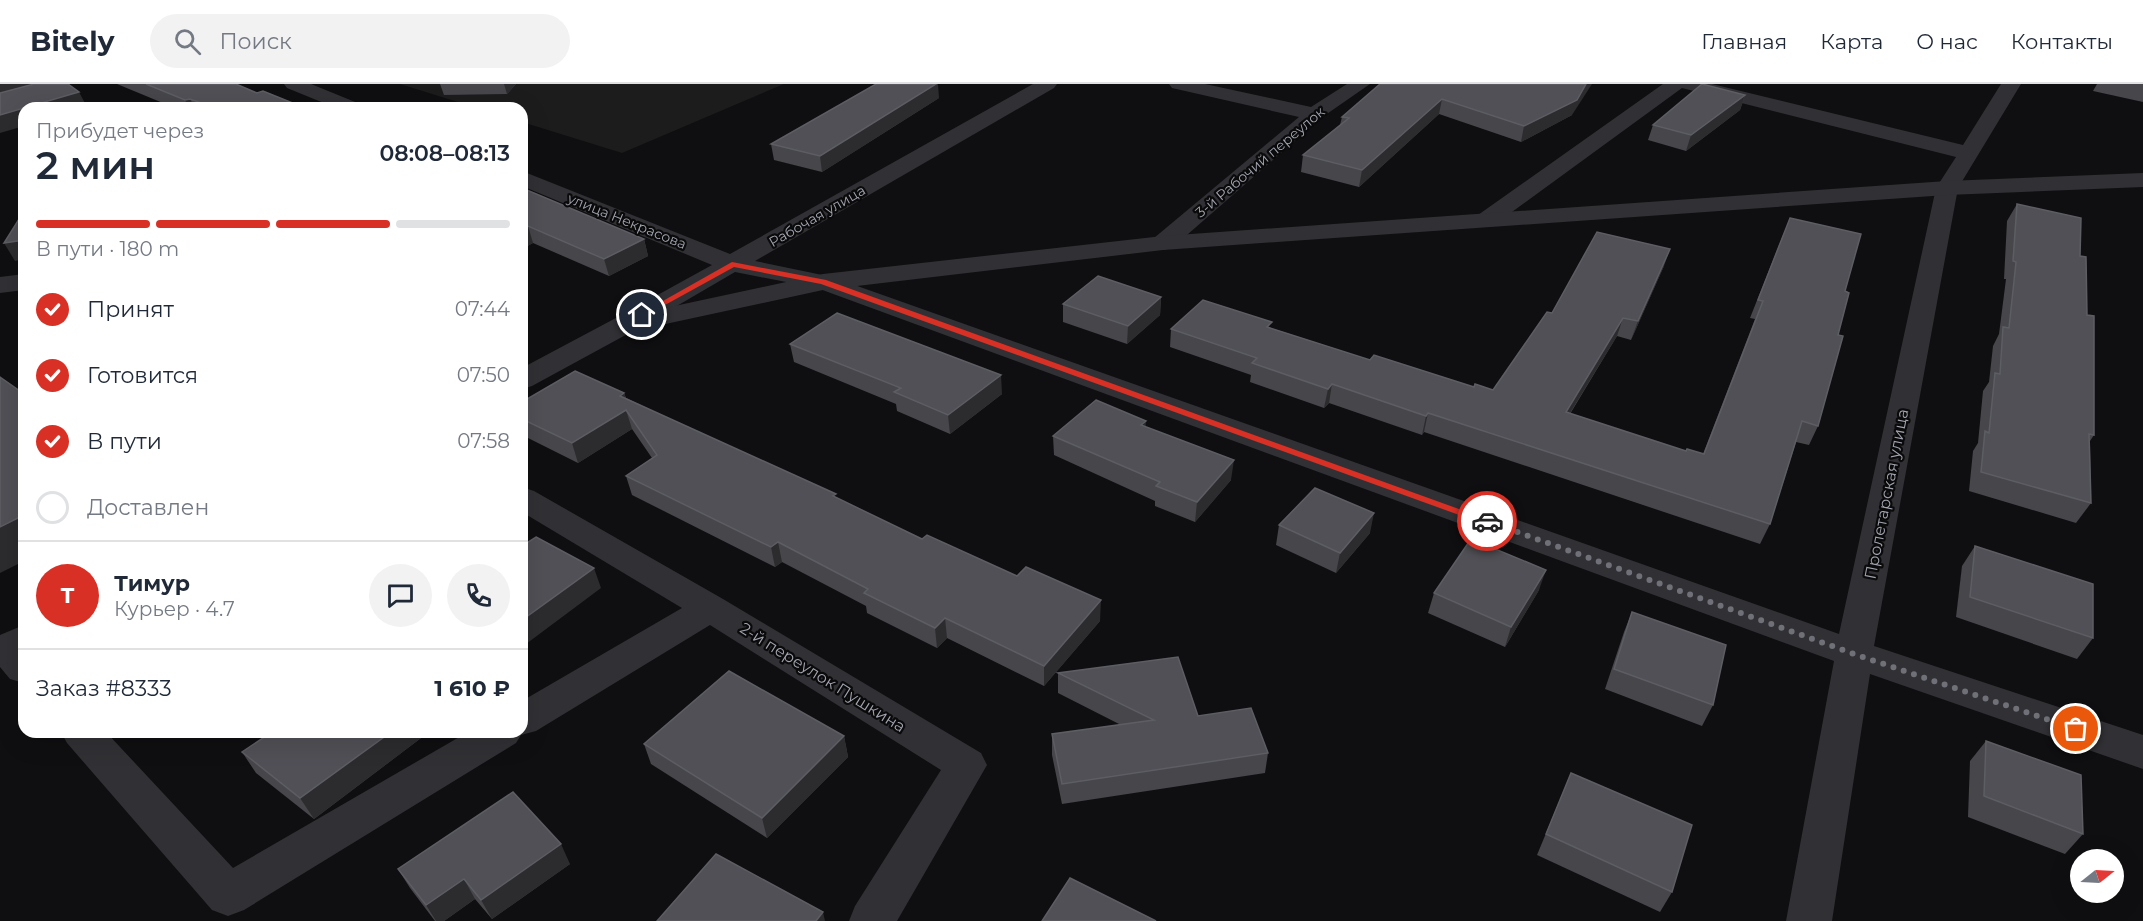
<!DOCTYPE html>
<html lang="ru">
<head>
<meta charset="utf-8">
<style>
	body { margin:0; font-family:Montserrat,sans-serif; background:#f2f2f3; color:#1f2937; height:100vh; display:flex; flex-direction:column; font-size:22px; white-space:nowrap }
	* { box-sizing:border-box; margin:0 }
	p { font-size:20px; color:#747a83 }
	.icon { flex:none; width:33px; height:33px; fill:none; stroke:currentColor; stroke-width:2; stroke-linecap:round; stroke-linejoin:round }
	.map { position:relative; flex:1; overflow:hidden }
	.drawer { position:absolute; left:18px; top:18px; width:510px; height:636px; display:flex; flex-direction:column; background:#fff; border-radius:18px; box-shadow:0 6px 24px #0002 }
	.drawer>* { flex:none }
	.needle { width:39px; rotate:72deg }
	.controls { position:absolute; left:2070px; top:765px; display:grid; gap:12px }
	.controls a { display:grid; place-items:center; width:54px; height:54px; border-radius:50%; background:#fff; box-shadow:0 6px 24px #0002; font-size:30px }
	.pin { position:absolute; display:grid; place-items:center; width:51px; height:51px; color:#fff; margin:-26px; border:3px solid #fff; border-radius:50%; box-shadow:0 2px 6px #0007 }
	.courier { position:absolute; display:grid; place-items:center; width:60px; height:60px; margin:-30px; border:4px solid #d93025; border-radius:50%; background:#fff; color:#222; box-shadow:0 2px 8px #0007 }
	.headline em { font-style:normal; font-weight:600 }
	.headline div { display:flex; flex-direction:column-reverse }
	.headline { display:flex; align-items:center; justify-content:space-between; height:102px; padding:0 18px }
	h1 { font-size:39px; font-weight:600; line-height:45px }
	.bar { display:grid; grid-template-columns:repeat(4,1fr); gap:9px 6px; align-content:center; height:72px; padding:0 18px }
	.bar i { height:8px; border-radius:4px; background:#e0e1e3 }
	.bar .on { background:#d93025 }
	.bar p { grid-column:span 4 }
	.line { display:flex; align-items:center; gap:15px; padding:0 18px; border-top:2px solid #e0e1e3 }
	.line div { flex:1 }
	.round { display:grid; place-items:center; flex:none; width:63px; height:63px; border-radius:32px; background:#f2f2f3 }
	ol { padding:0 18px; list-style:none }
	li { display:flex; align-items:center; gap:18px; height:66px }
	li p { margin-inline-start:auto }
	li .icon { padding:6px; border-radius:50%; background:#d93025; color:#fff; stroke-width:4 }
	li:last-child { color:#747a83 }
	li i { width:33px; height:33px; border:3px solid #e0e1e3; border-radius:50% }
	header { display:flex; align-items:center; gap:36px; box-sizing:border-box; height:84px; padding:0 30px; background:#fff; border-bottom:2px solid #e0e1e3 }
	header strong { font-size:28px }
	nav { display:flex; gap:33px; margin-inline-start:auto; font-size:21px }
	.search { width:420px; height:54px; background:#f2f2f3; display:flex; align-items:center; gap:15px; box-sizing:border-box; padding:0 21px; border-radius:33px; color:#747a83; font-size:22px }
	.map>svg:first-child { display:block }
	.built { fill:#1c1c1d }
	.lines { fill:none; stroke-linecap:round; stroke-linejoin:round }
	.minor { fill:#313135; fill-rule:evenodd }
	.tertiary { fill:#313135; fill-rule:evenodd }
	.wall { fill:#46464b }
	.shaded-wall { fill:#2c2c2f }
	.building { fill:#505056; stroke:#5d5e64; stroke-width:1.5 }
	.route { fill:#d93025 }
	.done { stroke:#6f7078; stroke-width:6; stroke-dasharray:0 10.8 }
	.labels { text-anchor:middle; stroke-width:4.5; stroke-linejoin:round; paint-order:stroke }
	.far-street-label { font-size:14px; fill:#a2a5b0; stroke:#0b0a0b }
	.street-label { font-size:16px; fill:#a2a5b0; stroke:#0b0a0b }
</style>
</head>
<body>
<header>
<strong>Bitely</strong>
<div class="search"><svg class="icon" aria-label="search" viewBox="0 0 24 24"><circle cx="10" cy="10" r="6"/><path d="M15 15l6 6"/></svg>Поиск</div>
<nav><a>Главная</a><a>Карта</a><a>О нас</a><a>Контакты</a></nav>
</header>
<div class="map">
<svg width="2143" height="837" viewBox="0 0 2143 837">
	<rect width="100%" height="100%" fill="#0f0f11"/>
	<polygon class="built" points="400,0 784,0 622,69 522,38 522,24 477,24"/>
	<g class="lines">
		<g class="minor">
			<polygon points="284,0 311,0 360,20 363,24 336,24 287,4"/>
			<polygon points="1033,0 1057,0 1054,4 755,177 832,193 1839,550 1936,104 1956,73 1682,4 1494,141 1486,143 1478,141 1474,136 1478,131 1663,0 1712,0 1963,61 2001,0 2021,0 1958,104 1874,562 2143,651 2143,685 1870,590 1832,837 1786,837 1834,577 817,204 735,188 634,247 624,249 614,247 610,241 614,235 712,181 522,102 522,87 730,170"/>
			<polygon points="1169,0 1205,0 1311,23 1347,0 1370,0 1321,34 1172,164 1163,166 1154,164 1151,159 1154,154 1299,33 1172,4"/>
			<polygon points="24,190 24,206 0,209 0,193"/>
			<polygon points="522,403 534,407 723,515 981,669 987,681 897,837 849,837 855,822 941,686 710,541 536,647 521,651 516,659 244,826 228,832 212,826 67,659 61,648 106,648 233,784 468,648 522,648 522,617 682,524 522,428"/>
			<polygon points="5,550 18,554 24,560 24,599 10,595 0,583 0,552"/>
		</g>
		<g class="tertiary">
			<polygon points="2143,89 2143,103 1947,111 1163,166 823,206 633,247 532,302 522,305 522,284 614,235 823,190 1163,152 1947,97"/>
			<polygon points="24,541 24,572 0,582 0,551"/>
		</g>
	</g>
	<g class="wall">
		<polygon points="117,0 236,0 257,9 305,24 175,24"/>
		<polygon points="440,0 516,0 507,10 444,11"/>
		<polygon points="1380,0 1572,31 1521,58 1439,30 1359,103 1301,88 1303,71 1340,41 1342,33"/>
		<polygon points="2097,0 2143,0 2143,18 2093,7"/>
		<polygon points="1745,11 1740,26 1686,67 1648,56 1653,41"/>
		<polygon points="939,14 822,88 774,76 771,60"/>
		<polygon points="522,104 644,155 648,172 609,192 533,159 522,165"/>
		<polygon points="2017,120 2080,172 2087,231 2094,351 2090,357 2091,419 2076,439 1969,407 1973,367 1978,359 1983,307 1989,298 1993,262 1999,250 2006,195 2004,195 2007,137"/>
		<polygon points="1783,151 1845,207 1838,251 1818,342 1809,361 1796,358 1770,440 1760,460 1424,348 1422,351 1329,319 1324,324 1250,298 1251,291 1170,263 1171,245 1271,244 1370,276 1474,303 1493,306 1552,229 1664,182 1631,256 1617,252 1570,330 1686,367 1703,370 1755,235 1750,234"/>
		<polygon points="1161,213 1160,231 1127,260 1063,238 1063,220"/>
		<polygon points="790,260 1002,310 950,350 897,327 896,320 794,278"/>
		<polygon points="624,309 626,314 922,455 1100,537 1044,602 947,554 937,564 867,529 866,522 782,478 775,483 632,411 626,392 652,374 632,345 578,379 522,351 522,318"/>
		<polygon points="1146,343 1231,396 1195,438 1155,422 1155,417 1054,371 1053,352"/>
		<polygon points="1279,441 1370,449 1336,489 1276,461"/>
		<polygon points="1975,462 2093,554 2077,575 1956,533 1962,482"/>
		<polygon points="1539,506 1505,563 1428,529 1434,509"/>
		<polygon points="1632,528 1713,621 1702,642 1605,605 1624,548"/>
		<polygon points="1058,589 1198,632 1268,669 1265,689 1062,720 1052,671 1052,650 1121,641 1058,609"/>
		<polygon points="272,648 418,648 421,654 314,735 256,689 242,668"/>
		<polygon points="844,652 848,673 767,754 651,680 644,660"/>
		<polygon points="1986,657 2083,750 2065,770 1968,733 1970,677"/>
		<polygon points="1571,689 1672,808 1660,828 1537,771"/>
		<polygon points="570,780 492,835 475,815 444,837 435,837 410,804 398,785"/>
	</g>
	<g class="shaded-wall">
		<polygon points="0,0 44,0 0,11"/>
		<polygon points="504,0 516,0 507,10"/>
		<polygon points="936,0 938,0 939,14 822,88 820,72"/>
		<polygon points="1586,0 1592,0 1572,31 1521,58 1524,42"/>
		<polygon points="79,8 87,23 24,24 24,42 0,49 0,31"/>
		<polygon points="1745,11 1740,26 1686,67 1691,51"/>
		<polygon points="190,15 195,24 189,24 185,16"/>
		<polygon points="1442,15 1439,30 1359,103 1362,86"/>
		<polygon points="528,142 533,159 522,165 522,145"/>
		<polygon points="644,155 648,172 609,192 604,175"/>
		<polygon points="24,156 24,175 15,177 4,159"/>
		<polygon points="1670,165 1664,182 1631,256 1638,237"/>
		<polygon points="1161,213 1160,231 1127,260 1128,242"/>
		<polygon points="1623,234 1617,252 1559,347 1566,328"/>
		<polygon points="1001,291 1002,310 950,350 948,331"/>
		<polygon points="1332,300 1329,319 1324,324 1328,305"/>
		<polygon points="624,309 630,328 626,326 632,345 578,379 572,359 620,312"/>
		<polygon points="1428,329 1424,348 1422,351 1426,332"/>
		<polygon points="1146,337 1145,356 1141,341"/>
		<polygon points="1234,376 1231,396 1195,438 1197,418"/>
		<polygon points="1374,429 1370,449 1336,489 1340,469"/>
		<polygon points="24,431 24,477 0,489 0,443"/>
		<polygon points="778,458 782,478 775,483 771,463"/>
		<polygon points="594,484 601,504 522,563 522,536"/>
		<polygon points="1546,486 1539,506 1505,563 1511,543"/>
		<polygon points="1101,516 1100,537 1044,602 1044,582"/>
		<polygon points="945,534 947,554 937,564 935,544"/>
		<polygon points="391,648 418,648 421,654 314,735 300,714"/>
		<polygon points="844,652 848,673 767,754 762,734"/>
		<polygon points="561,760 570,780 492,835 481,816"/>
		<polygon points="464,795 475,815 444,837 436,837 426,821"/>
		<polygon points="823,828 825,837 816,837"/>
	</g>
	<g class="building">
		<polygon points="34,0 68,0 79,8 0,31 0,9"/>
		<polygon points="146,0 236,0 257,9 263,7 305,24 216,24 190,15 185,16"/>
		<polygon points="876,0 936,0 820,72 771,60"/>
		<polygon points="1380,0 1586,0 1577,16 1524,42 1442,15 1362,86 1303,71 1349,34 1342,33"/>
		<polygon points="1702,0 1745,11 1691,51 1653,41"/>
		<polygon points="522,104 644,155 604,175 528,142 522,145"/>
		<polygon points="2017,120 2081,134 2080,172 2086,173 2087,231 2094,232 2094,351 2089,350 2091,419 1981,388 1985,347 1989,349 1995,289 2000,290 2003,243 2009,244 2016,178 2013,177"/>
		<polygon points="24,127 24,156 4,159"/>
		<polygon points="1790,134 1861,150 1845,207 1849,209 1838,251 1843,252 1818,342 1802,337 1770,440 1428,329 1426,332 1332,300 1328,305 1252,279 1257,274 1171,245 1203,216 1272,238 1267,243 1370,276 1374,271 1474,303 1475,300 1493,306 1547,228 1552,229 1597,148 1670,165 1638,237 1623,234 1566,328 1686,367 1687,365 1704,370 1763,217 1758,216"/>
		<polygon points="1098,192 1161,213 1128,242 1063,220"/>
		<polygon points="837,229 1001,291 948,331 894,308 901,304 790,260"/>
		<polygon points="575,287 624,309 620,312 836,410 833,412 922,455 927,451 1017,492 1026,483 1101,516 1044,582 945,534 935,544 864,509 868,505 778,458 771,463 626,392 657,371 626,326 572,359 522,335 522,318"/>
		<polygon points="0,293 24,310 24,431 0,443"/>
		<polygon points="1096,316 1146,337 1141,341 1234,376 1197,418 1156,402 1160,398 1053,352"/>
		<polygon points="1315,404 1374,429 1340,469 1279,441"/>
		<polygon points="536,453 594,484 522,536 522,462"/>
		<polygon points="1471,455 1546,486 1511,543 1434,509"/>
		<polygon points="1975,462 2093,500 2093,554 1970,513"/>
		<polygon points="1632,528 1726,561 1713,621 1614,585"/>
		<polygon points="1178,573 1198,632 1251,624 1268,669 1062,700 1052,650 1154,636 1058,589"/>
		<polygon points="729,587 844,652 762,734 644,660"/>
		<polygon points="272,648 391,648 300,714 242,668"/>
		<polygon points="1986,657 2081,691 2083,750 1984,712"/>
		<polygon points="1571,689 1692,741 1672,808 1546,750"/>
		<polygon points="513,708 561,760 481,816 464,795 426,821 398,785"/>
		<polygon points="716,770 823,828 816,837 657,837"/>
		<polygon points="1070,794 1156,837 1042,837"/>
	</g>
	<polygon class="route" points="732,178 826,196 1492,437 1491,440 1484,440 821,200 734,183 645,232 638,231"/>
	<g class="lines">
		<polyline class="done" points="1487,437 1854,570 2076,645"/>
	</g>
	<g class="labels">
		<g class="far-street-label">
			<text transform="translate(1260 78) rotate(-40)" y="5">3-й Рабочий переулок</text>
			<text transform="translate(817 132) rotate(-30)" y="5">Рабочая улица</text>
			<text transform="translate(627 137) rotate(22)" y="5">улица Некрасова</text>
		</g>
		<g class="street-label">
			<text transform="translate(1886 410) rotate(-79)" y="6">Пролетарская улица</text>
			<text transform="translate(823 593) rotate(32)" y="6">2-й переулок Пушкина</text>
		</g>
	</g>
</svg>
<div class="controls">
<a><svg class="needle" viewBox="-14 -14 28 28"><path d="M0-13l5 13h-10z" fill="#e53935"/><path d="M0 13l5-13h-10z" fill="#747a83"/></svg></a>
</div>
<div class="pin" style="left:2076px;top:645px;background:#ea580c"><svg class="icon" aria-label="bag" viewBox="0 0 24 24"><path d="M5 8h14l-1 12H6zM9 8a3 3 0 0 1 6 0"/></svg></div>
<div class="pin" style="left:642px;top:231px;background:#1f2937"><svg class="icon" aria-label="home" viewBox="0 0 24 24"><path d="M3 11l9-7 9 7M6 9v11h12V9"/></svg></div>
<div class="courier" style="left:1487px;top:437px"><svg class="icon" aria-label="car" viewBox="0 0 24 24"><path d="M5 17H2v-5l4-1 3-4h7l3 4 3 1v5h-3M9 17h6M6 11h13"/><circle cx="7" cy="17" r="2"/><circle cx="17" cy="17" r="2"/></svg></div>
<section class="drawer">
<div class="headline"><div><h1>2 мин</h1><p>Прибудет через</p></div><em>08:08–08:13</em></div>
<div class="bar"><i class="on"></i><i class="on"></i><i class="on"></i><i></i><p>В пути · 180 m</p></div>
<ol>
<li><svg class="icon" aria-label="check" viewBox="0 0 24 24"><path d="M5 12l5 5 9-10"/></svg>Принят<p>07:44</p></li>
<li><svg class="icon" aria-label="check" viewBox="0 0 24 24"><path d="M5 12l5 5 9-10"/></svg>Готовится<p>07:50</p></li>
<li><svg class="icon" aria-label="check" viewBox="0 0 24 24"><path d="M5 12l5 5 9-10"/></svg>В пути<p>07:58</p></li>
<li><i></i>Доставлен</li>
</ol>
<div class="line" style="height:108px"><b class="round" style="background:#d93025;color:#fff">Т</b><div><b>Тимур</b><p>Курьер · 4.7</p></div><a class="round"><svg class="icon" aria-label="chat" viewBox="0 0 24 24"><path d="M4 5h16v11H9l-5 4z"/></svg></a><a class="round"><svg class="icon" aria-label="phone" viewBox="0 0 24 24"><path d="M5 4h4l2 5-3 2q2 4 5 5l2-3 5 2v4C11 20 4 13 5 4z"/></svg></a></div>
<div class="line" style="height:78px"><div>Заказ #8333</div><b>1 610 ₽</b></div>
</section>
</div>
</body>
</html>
